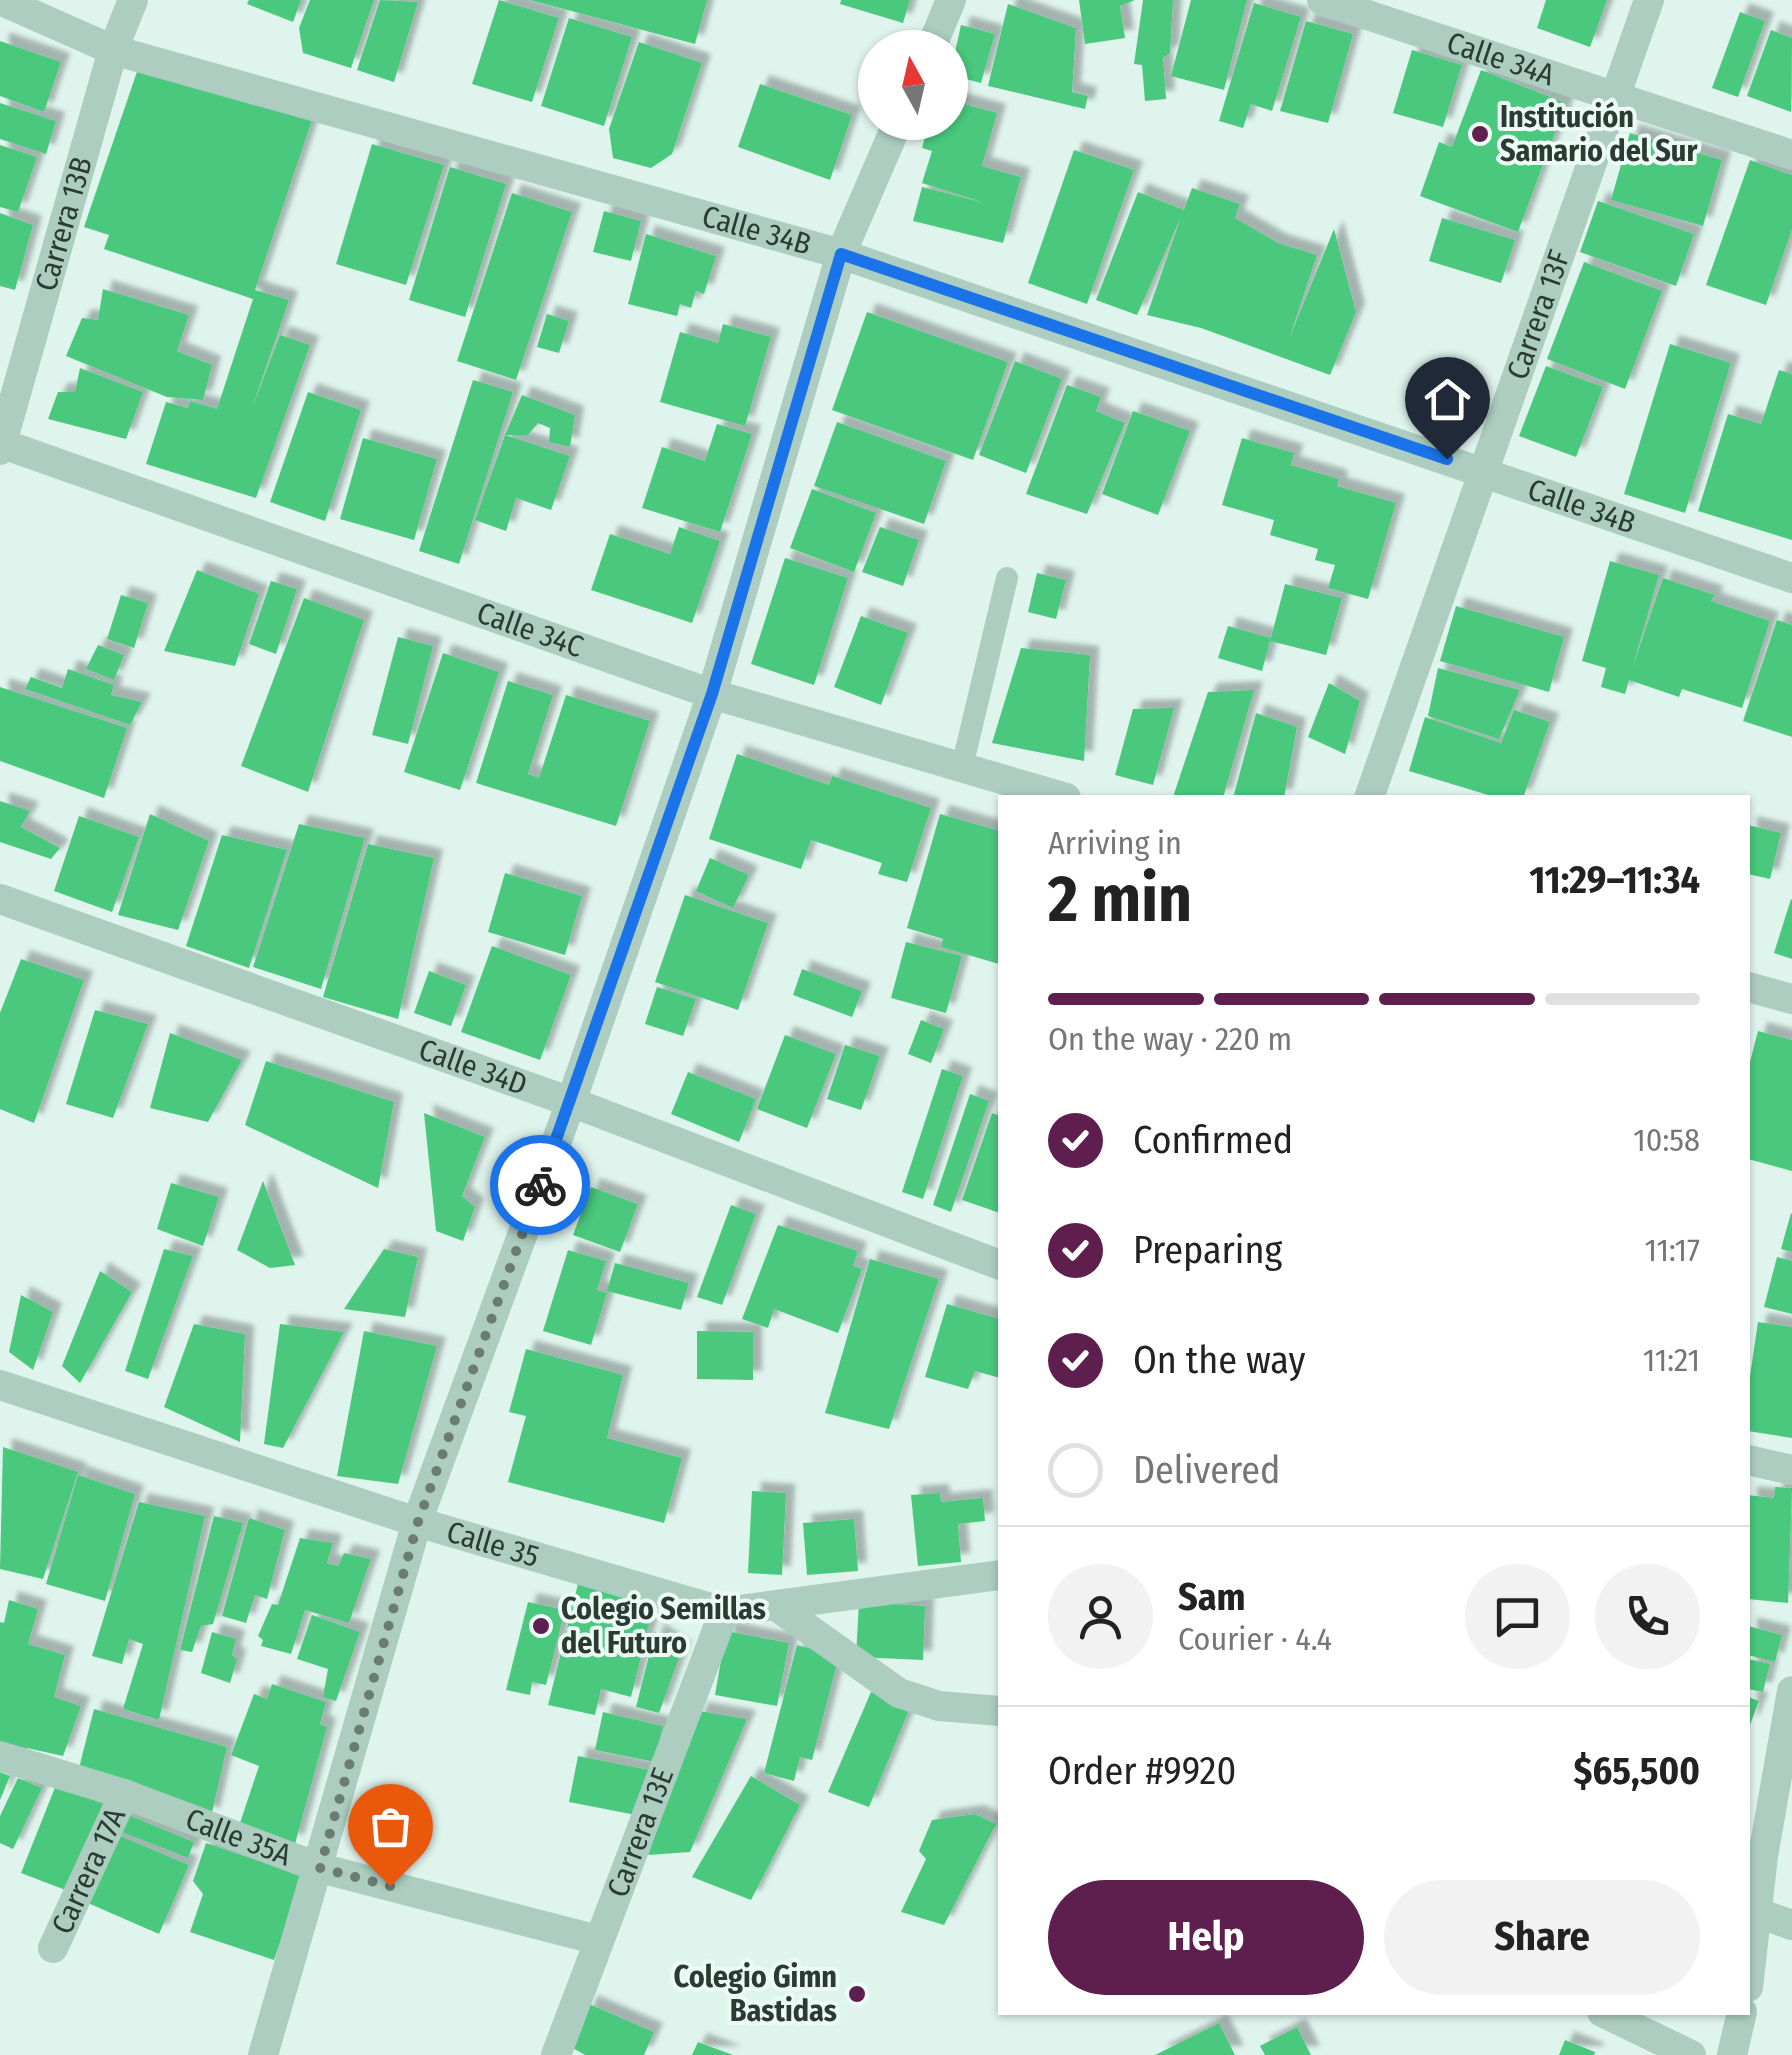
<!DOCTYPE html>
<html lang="en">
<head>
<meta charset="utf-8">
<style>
	body { margin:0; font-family:"Fira Sans Condensed",sans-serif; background:#f2f2f2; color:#222; height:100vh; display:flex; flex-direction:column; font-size:38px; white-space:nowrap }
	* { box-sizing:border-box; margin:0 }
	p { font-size:32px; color:#767676 }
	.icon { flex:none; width:55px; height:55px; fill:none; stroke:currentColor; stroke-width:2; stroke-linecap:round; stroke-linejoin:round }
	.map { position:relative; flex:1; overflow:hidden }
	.sheet { position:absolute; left:998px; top:795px; width:752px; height:1220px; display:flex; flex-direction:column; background:#fff; border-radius:0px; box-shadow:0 2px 8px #0004 }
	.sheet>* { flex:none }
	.needle { width:65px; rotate:352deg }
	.fabs { position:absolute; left:858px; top:30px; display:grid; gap:20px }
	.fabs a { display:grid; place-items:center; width:110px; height:110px; border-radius:50%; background:#fff; box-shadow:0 2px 8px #0004; font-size:50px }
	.pin { position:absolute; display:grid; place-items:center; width:85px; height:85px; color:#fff; margin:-102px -42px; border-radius:50% 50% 50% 0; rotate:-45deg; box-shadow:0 0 10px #0007 }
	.pin .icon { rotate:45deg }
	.courier { position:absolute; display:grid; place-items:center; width:100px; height:100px; margin:-50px; border:8px solid #1a73e8; border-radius:50%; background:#fff; color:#222; box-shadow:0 2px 12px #0007 }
	.summary em { font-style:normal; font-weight:700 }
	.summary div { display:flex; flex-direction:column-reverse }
	.summary { display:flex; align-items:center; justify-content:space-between; height:170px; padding:0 50px }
	h1 { font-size:65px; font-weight:700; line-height:75px }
	.bar { display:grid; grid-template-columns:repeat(4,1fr); gap:15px 10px; align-content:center; height:120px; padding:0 50px }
	.bar i { height:12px; border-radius:8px; background:#e0e0e0 }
	.bar .selected { background:#5e1f4f }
	.bar p { grid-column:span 4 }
	.line { display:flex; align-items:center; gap:25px; padding:0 50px; border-top:2px solid #e0e0e0 }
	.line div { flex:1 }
	.round { display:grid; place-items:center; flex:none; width:105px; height:105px; border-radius:52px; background:#f2f2f2 }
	ol { padding:0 50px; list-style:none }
	li { display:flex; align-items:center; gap:30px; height:110px }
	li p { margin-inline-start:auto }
	li .icon { padding:10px; border-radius:50%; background:#5e1f4f; color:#fff; stroke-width:4 }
	li:last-child { color:#767676 }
	li i { width:55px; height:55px; border:5px solid #e0e0e0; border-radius:50% }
	.primary-button { display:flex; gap:20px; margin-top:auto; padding:20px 50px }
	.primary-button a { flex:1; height:115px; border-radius:60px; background:#5e1f4f; color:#fff; font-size:40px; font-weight:700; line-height:115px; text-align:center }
	.primary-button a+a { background:#f2f2f2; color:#222 }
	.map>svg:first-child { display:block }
	.building { fill:#4ac87e; filter:url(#shadow) }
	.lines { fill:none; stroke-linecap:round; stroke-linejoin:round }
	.lane { stroke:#accdc0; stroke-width:22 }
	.street { stroke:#accdc0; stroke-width:30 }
	.done { stroke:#6a7c74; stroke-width:10; stroke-dasharray:0 18 }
	.route { stroke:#1a73e8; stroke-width:12 }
	.poi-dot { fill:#5e1f4f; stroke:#edfbf7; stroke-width:4 }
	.labels { text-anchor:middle; stroke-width:8; stroke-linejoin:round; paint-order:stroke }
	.street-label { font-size:30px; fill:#2b3b32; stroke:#edfbf7 }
	.poi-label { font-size:30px; font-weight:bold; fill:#2b3b32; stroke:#edfbf7; text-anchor:start }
</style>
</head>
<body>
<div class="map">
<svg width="1792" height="2055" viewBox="0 0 1792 2055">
	<defs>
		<filter id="shadow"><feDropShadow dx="9" dy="-9" stdDeviation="2.5" flood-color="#0004"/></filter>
	</defs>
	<rect width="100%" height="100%" fill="#e0f4ee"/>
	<g class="building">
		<polygon points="249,0 301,0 293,22 247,4"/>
		<polygon points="310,0 374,0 351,68 303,53 299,28"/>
		<polygon points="380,0 418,2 394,82 357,70"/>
		<polygon points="499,0 559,18 532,102 472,84"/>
		<polygon points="530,0 707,0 695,44"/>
		<polygon points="841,0 910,0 903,23 840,4"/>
		<polygon points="1135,0 1120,6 1125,38 1085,44 1079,0"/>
		<polygon points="1143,0 1173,0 1170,53 1163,58 1166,99 1145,101 1142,65 1134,64"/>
		<polygon points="1191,0 1247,0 1224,90 1171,76"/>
		<polygon points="1546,0 1607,0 1590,47 1537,28"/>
		<polygon points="1254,3 1301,17 1272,111 1251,104 1243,128 1219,121"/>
		<polygon points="1008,4 1076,28 1072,92 1088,96 1085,109 988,86"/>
		<polygon points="1740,12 1765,21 1738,97 1712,88"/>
		<polygon points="569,18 632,37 604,126 541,106"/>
		<polygon points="1306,21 1353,34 1328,123 1280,111"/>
		<polygon points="961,25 995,34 981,83 950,75"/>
		<polygon points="1771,30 1792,38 1791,112 1747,96"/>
		<polygon points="0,41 61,62 44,112 0,96"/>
		<polygon points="639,42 702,63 672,154 651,168 613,158 609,129"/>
		<polygon points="1412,50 1462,65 1443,127 1393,113"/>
		<polygon points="141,60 313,117 255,290 289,300 251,411 280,335 310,345 256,498 146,464 166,402 188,408 190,401 217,409 253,299 104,249 109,235 84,227"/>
		<polygon points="1481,70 1566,103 1518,232 1420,196 1439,142 1452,147"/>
		<polygon points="760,84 852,115 830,180 738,147"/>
		<polygon points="950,100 997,113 982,166 1021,177 1003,243 913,221 922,187 985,203 922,183 932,151 922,148 929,122 950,122"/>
		<polygon points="0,103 56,121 46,154 0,139"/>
		<polygon points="1630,133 1722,160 1703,226 1611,200"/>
		<polygon points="372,144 444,165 406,285 336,264"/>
		<polygon points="0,145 37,157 18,212 0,207"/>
		<polygon points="1074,150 1134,170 1087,304 1028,283"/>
		<polygon points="1750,160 1792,175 1792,229 1766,305 1706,285"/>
		<polygon points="450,167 506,184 465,317 409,300"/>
		<polygon points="1192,188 1240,204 1235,218 1278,243 1317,255 1289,339 1334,229 1356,312 1330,375 1201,328 1147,315 1181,217 1137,315 1096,300 1138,192 1184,210"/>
		<polygon points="512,193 572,212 516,380 457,361"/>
		<polygon points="1598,201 1694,234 1676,286 1580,252"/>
		<polygon points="604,211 641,221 631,261 593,252"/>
		<polygon points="0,213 33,225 15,290 0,286"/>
		<polygon points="1442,218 1515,240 1501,283 1429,261"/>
		<polygon points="646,234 716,256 704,294 696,291 691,308 680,304 677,316 628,304"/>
		<polygon points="1584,262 1662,291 1625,389 1547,359"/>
		<polygon points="103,289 189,315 177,351 212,365 203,400 167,397 66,356 82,318 98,320"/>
		<polygon points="867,312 1008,362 973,460 832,410"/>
		<polygon points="547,314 569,321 559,353 537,347"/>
		<polygon points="723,324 771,337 745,426 660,402 680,332 718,343"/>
		<polygon points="1670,344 1731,363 1685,513 1624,494"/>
		<polygon points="1015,361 1062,379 1026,473 979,455"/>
		<polygon points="1546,366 1603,387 1576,457 1519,436"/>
		<polygon points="80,368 143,392 126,439 48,419 58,392 75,392"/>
		<polygon points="1779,370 1792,374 1792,540 1698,511 1728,414 1761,424"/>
		<polygon points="473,380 513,392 459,564 419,551"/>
		<polygon points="1067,385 1101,397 1096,411 1125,423 1087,514 1026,494"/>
		<polygon points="308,392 361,410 325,521 270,502"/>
		<polygon points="522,395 575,415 570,447 549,442 550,428 538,423 528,435 505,435"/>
		<polygon points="1133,411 1190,431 1158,515 1102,494"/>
		<polygon points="837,422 946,461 924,524 814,486"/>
		<polygon points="717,424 752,434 720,532 642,508 662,447 705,461"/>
		<polygon points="505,435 570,456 551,510 516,498 506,531 475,520"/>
		<polygon points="363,438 437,459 414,540 340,519"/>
		<polygon points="1242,438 1294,453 1291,465 1339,479 1337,486 1396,503 1368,599 1328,588 1335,565 1315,560 1318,549 1270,535 1274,520 1222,505"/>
		<polygon points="812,489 876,513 854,572 790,548"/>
		<polygon points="679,527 720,541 692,623 591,590 610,534 670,554"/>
		<polygon points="880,527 919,540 903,586 862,572"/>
		<polygon points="785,558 848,578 814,685 751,664"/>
		<polygon points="1610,561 1659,575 1632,669 1663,578 1715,595 1711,601 1770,621 1742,708 1682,689 1679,697 1629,680 1625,694 1601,687 1606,668 1582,661"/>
		<polygon points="197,570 259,594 235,666 164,651"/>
		<polygon points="1037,573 1066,580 1056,619 1028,612"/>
		<polygon points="271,581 297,589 276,654 249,644"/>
		<polygon points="1285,584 1342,598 1326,655 1270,641 1262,671 1218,658 1228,626 1271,638"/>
		<polygon points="121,595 148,603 134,648 107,639"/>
		<polygon points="304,598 364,620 308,792 241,766"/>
		<polygon points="1456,606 1564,637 1549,692 1440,661"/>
		<polygon points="861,616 908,633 881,705 834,687"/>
		<polygon points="1777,620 1792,625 1792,737 1743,721"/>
		<polygon points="398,637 433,646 408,744 372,735"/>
		<polygon points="98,645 124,655 114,680 86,669"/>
		<polygon points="1021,648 1090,655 1084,761 992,743"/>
		<polygon points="443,653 499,672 460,790 404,772"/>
		<polygon points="1438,668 1520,690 1499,739 1428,716"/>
		<polygon points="68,669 114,685 111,695 142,702 130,725 25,689 31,677 62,688"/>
		<polygon points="508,681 553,695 528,774 539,778 566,695 650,721 616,826 476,783"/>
		<polygon points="1329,683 1360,701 1345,754 1308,737"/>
		<polygon points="0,687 127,728 104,798 0,761"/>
		<polygon points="1254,690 1223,798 1173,797 1208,692"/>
		<polygon points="1174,708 1153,785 1115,775 1133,709"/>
		<polygon points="1514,710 1550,722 1523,798 1498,798 1409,771 1425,717 1501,743"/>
		<polygon points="1256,713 1297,727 1284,798 1233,798"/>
		<polygon points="737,754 829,785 832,776 931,808 907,882 878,874 882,863 811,840 801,869 709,839"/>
		<polygon points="0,801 30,811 21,827 60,848 51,859 0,842"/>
		<polygon points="150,814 209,841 178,930 118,915"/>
		<polygon points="940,814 1000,831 999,964 941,947 943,939 907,928"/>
		<polygon points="79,816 139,837 112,912 54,891"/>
		<polygon points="299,824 365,838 321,989 253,967"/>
		<polygon points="1748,825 1781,833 1770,879 1748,874"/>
		<polygon points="222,835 287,850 249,968 186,946"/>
		<polygon points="368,844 434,858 398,1019 323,997"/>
		<polygon points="710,858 749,875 733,908 696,891"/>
		<polygon points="505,873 582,896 565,955 488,932"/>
		<polygon points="685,895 768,923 738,1010 655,982"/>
		<polygon points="1791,899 1792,900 1792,959 1774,953"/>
		<polygon points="906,942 962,956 946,1013 891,998"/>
		<polygon points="492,946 571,975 540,1060 461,1032"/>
		<polygon points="21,959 84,980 34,1123 0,1109 0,1013"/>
		<polygon points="802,969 862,991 852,1017 793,995"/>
		<polygon points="429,971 466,985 451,1026 414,1013"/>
		<polygon points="657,987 696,999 683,1036 645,1024"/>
		<polygon points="95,1010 148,1024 113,1118 66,1104"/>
		<polygon points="921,1020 944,1029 931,1063 908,1054"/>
		<polygon points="1758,1031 1792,1040 1792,1171 1748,1159 1748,1070"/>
		<polygon points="170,1033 242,1060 208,1122 150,1108"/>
		<polygon points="785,1035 836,1054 807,1128 757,1109"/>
		<polygon points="845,1045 880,1056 861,1110 827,1099"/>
		<polygon points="266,1061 394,1102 378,1188 245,1125"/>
		<polygon points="942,1069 963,1076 923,1199 902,1192"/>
		<polygon points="688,1072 756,1099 739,1142 671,1114"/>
		<polygon points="970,1094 989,1101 951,1212 933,1205"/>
		<polygon points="424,1113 485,1137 462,1196 475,1207 463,1241 436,1231"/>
		<polygon points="992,1113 1000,1116 1000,1213 962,1200"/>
		<polygon points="263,1181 295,1265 270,1268 237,1250"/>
		<polygon points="171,1183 219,1197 203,1246 157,1229"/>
		<polygon points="591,1187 638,1204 620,1252 573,1235"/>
		<polygon points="731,1205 756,1214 722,1305 697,1297"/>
		<polygon points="1791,1213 1792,1214 1792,1252 1781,1249"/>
		<polygon points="778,1225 858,1251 853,1266 862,1269 838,1333 774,1309 768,1328 742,1319"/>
		<polygon points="164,1249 193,1256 148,1379 125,1371"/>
		<polygon points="384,1249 418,1257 405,1317 344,1309"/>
		<polygon points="568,1250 606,1261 597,1290 607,1293 591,1345 543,1331"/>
		<polygon points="1777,1257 1792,1261 1792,1314 1764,1307"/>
		<polygon points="870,1259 939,1279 889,1429 825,1413"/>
		<polygon points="615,1263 689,1283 681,1310 607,1291"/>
		<polygon points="100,1271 132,1292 80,1383 62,1366"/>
		<polygon points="21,1295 53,1312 33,1370 9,1352"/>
		<polygon points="947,1304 1000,1319 1000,1378 975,1371 968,1389 925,1377"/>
		<polygon points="1758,1322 1792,1327 1792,1438 1748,1431 1748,1390"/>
		<polygon points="194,1324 245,1334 240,1442 164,1407"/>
		<polygon points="280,1324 344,1332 283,1448 264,1444"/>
		<polygon points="364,1331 437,1346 398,1484 337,1476"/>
		<polygon points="697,1331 753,1332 753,1380 697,1379"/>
		<polygon points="526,1349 623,1375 607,1438 682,1458 664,1523 508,1482 526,1416 509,1412"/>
		<polygon points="3,1447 78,1472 43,1579 0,1569"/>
		<polygon points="78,1475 135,1494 105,1601 46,1584"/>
		<polygon points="1775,1487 1792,1488 1788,1603 1748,1599 1748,1495 1774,1498"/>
		<polygon points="752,1491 786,1493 782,1575 748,1573"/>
		<polygon points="940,1493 941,1502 983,1498 985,1521 958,1524 961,1562 918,1566 911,1495"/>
		<polygon points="139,1502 205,1516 159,1720 123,1709 143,1644 129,1639 122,1664 92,1656"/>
		<polygon points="214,1516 243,1523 213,1624 201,1626 192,1652 180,1650"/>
		<polygon points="249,1518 285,1530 267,1599 255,1595 246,1623 222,1616"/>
		<polygon points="854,1519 858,1571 807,1575 803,1523"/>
		<polygon points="300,1538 333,1543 327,1563 338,1566 344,1553 371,1559 349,1623 305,1610 291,1654 261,1646 263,1640 258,1636 272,1604 278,1605"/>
		<polygon points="578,1584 624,1595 619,1612 650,1620 631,1697 601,1689 595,1715 548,1705"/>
		<polygon points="9,1600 38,1609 28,1644 65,1655 54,1697 81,1706 63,1756 27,1748 24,1754 0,1746 0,1622 4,1623"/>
		<polygon points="528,1602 565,1610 546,1685 532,1682 530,1695 506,1690"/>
		<polygon points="859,1602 925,1606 923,1660 856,1657"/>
		<polygon points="312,1615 360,1632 336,1701 323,1697 328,1669 297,1659"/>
		<polygon points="1748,1626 1782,1635 1775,1662 1748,1655"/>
		<polygon points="726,1631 789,1643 777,1706 715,1695"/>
		<polygon points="212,1632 236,1639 232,1655 237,1659 230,1683 201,1673"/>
		<polygon points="655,1632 682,1650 659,1713 636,1707"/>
		<polygon points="797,1645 839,1656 812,1760 800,1757 794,1781 764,1773"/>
		<polygon points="1748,1659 1770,1664 1763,1692 1748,1689"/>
		<polygon points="272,1684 326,1702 320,1724 327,1727 295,1844 239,1826 259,1766 231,1755 254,1694 267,1699"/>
		<polygon points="871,1692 911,1705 869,1807 828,1792"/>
		<polygon points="1748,1697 1759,1701 1750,1725 1748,1724"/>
		<polygon points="94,1709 227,1747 211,1817 78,1772"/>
		<polygon points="699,1711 747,1719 690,1852 648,1855"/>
		<polygon points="603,1712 663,1726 655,1762 595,1750"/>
		<polygon points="578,1756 650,1770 641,1816 569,1802"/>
		<polygon points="0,1772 10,1776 0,1800"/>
		<polygon points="751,1776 800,1805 751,1900 692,1877"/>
		<polygon points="18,1778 42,1788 13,1849 0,1843 0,1816"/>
		<polygon points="56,1785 104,1804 68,1891 21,1873"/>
		<polygon points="121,1812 194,1842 188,1858 114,1829"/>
		<polygon points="975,1814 996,1824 944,1925 901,1912 926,1859 919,1851 932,1820"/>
		<polygon points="111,1832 189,1865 159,1934 81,1900"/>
		<polygon points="206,1843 303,1876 274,1960 190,1932 203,1894 193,1881"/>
		<polygon points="589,2004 654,2032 644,2055 585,2055 571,2047"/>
		<polygon points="1219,2023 1235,2055 1155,2055"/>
		<polygon points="1297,2027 1311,2055 1265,2055 1260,2046"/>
		<polygon points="1565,2040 1595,2052 1594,2055 1559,2055"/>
		<polygon points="698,2042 733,2055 692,2055"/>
	</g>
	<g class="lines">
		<polyline class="lane" points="962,767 1007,578"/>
		<g class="street">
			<path id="s1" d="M0 0 113 50 841 254 1792 578"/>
			<path id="s2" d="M1322 0 1792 155"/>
			<polyline points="931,48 951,0"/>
			<path id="s3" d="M0 443 712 694 1066 798"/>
			<path id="s4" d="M0 450 113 50 133 0"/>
			<path id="s5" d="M1369 798 1649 0"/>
			<path id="s6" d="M0 899 571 1102 1000 1265"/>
			<polyline points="1748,987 1792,999"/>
			<path id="s7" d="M0 1385 417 1522 724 1612 1000 1575"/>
			<polyline points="1748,1460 1792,1470"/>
			<polyline points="776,1606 899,1693 939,1706 1000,1711"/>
			<path id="s8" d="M0 1756 124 1794 320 1868 598 1940"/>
			<polyline points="1758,1913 1792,1925"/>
			<path id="s9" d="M53 1948 124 1794"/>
			<polyline points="1748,1987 1763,1856 1792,1691"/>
			<polyline points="1602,2012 1691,2055"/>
			<polyline points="263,2055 417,1522 571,1102 712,694 841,254 898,122"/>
			<path id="s10" d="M556 2055 724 1612"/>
			<polyline points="1732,2055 1742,2012"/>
		</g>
	</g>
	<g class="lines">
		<polyline class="done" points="390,1886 320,1868 418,1522 540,1185"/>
		<polyline class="route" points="540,1185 712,694 841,254 1447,459"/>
	</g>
	<g class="poi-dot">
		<circle cx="1480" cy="134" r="10"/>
		<circle cx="541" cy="1626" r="10"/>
		<circle cx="857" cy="1994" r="10"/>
	</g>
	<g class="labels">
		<g class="street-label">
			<text dy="10" stroke="none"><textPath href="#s2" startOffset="188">Calle 34A</textPath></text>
			<text dy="10" stroke="none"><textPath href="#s4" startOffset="235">Carrera 13B</textPath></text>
			<text dy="10" stroke="none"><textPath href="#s1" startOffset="792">Calle 34B</textPath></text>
			<text dy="10" stroke="none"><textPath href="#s5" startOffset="512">Carrera 13F</textPath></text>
			<text dy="10" stroke="none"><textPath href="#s1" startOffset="1662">Calle 34B</textPath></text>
			<text dy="10" stroke="none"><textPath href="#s3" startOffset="562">Calle 34C</textPath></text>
			<text dy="10" stroke="none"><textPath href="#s6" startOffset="502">Calle 34D</textPath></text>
			<text dy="10" stroke="none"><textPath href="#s7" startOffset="518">Calle 35</textPath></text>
			<text dy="10" stroke="none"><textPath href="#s10" startOffset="238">Carrera 13E</textPath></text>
			<text dy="10" stroke="none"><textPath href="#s8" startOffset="252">Calle 35A</textPath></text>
			<text dy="10" stroke="none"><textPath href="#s9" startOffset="85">Carrera 17A</textPath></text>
		</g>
		<g class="poi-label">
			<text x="1500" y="127">Institución<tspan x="1500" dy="34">Samario del Sur</tspan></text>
			<text x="561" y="1619">Colegio Semillas<tspan x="561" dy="34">del Futuro</tspan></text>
			<text x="837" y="1987" text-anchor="end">Colegio Gimn<tspan x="837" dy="34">Bastidas</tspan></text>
		</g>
	</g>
</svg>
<div class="fabs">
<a><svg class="needle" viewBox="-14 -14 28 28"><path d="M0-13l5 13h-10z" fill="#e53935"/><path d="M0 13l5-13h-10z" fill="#767676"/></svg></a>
</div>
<div class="pin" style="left:390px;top:1886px;background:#ea580c"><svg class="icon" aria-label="bag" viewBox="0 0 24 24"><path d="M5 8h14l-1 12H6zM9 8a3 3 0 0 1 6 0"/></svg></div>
<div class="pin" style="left:1447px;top:459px;background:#1f2937"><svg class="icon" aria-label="home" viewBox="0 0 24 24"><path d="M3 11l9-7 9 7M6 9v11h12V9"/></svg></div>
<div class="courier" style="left:540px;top:1185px"><svg class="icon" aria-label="bike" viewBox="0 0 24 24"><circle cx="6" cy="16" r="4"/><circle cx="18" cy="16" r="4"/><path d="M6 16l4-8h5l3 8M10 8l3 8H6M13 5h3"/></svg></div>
<section class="sheet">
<div class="summary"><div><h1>2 min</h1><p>Arriving in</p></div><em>11:29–11:34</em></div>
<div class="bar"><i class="selected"></i><i class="selected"></i><i class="selected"></i><i></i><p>On the way · 220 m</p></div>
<ol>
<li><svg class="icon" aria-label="check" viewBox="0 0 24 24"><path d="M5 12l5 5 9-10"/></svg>Confirmed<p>10:58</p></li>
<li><svg class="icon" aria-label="check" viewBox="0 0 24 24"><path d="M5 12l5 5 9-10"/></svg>Preparing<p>11:17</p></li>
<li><svg class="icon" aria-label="check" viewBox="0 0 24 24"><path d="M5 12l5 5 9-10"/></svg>On the way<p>11:21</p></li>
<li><i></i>Delivered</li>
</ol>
<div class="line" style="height:180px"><a class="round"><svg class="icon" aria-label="person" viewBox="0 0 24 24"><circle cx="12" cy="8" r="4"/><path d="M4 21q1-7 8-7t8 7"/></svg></a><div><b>Sam</b><p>Courier · 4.4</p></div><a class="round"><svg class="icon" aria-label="chat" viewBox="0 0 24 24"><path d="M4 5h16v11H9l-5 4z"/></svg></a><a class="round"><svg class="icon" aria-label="phone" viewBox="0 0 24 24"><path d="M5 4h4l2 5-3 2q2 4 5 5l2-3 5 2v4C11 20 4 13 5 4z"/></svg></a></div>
<div class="line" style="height:130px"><div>Order #9920</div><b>$65,500</b></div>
<div class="primary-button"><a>Help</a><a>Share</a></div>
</section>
</div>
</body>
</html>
